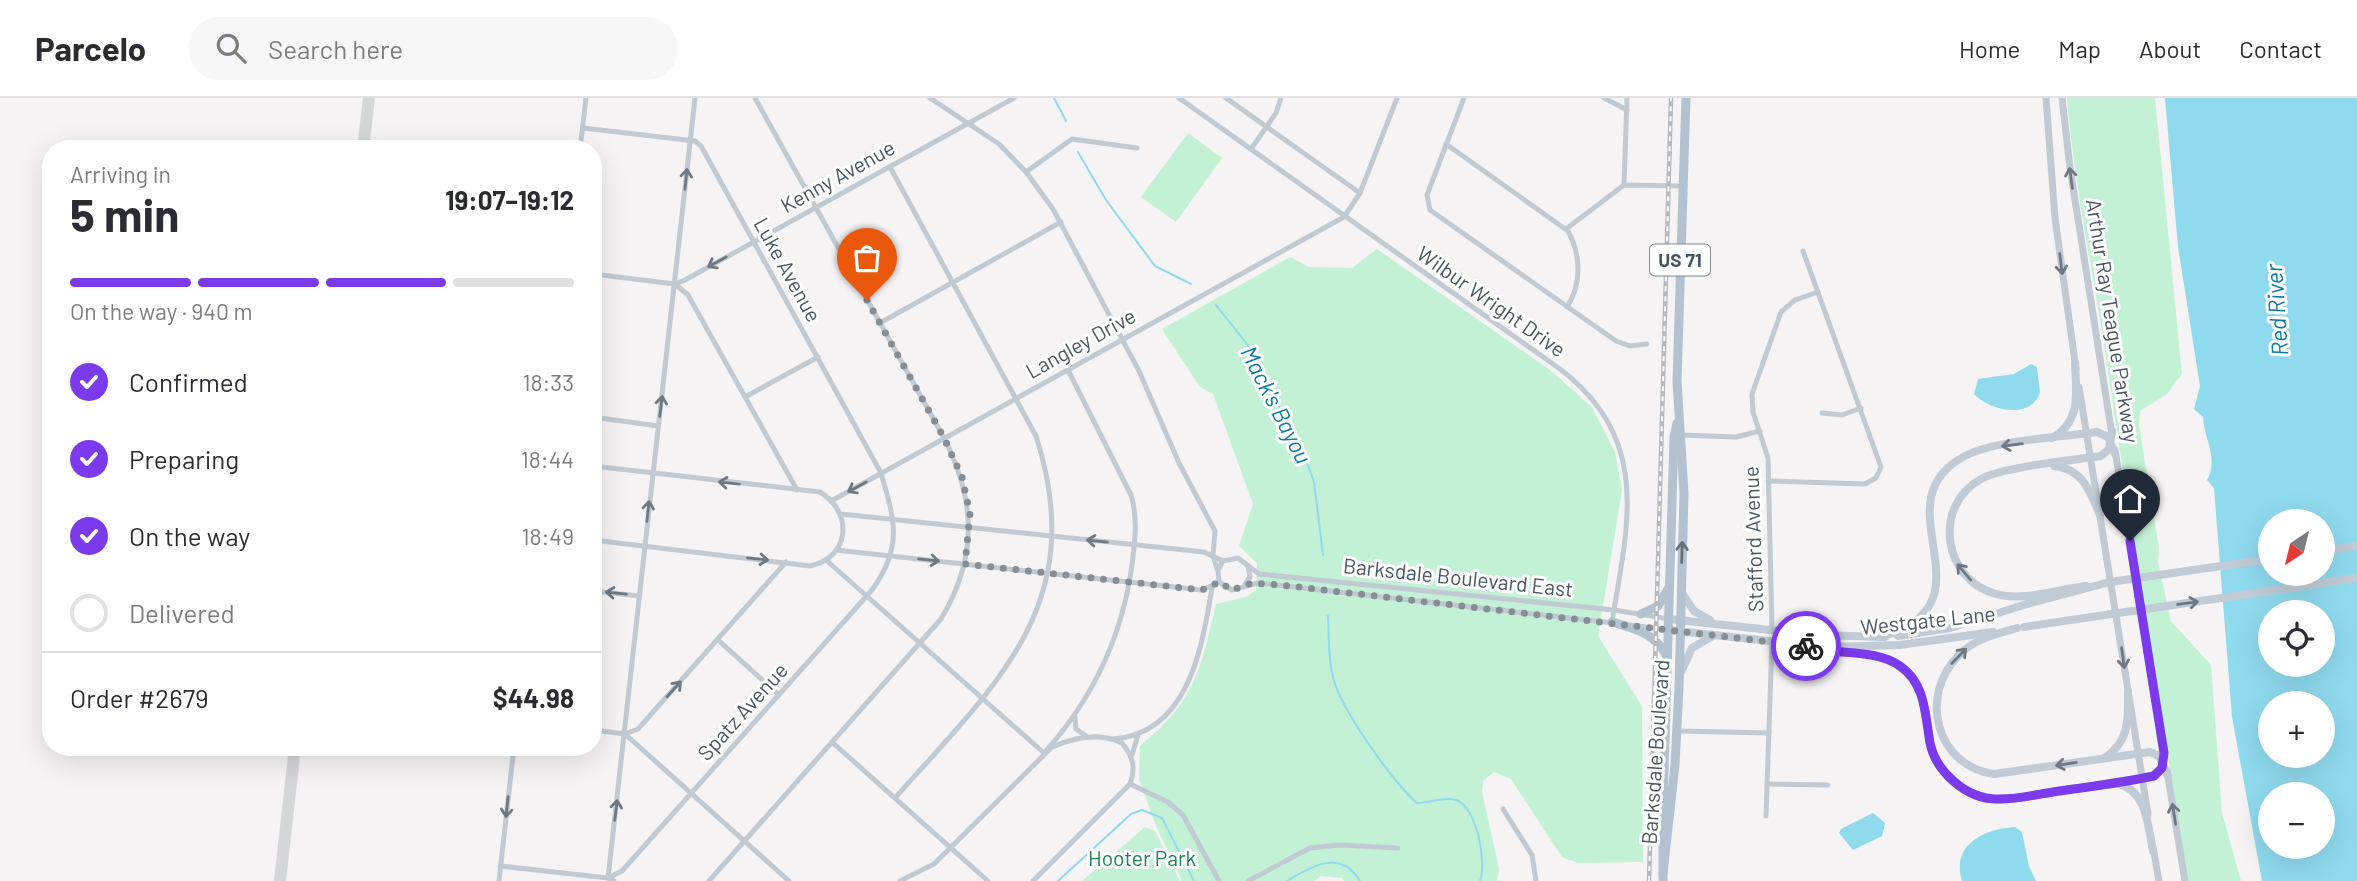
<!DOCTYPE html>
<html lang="en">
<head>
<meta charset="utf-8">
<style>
	body { margin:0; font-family:Barlow,sans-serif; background:#f7f7f7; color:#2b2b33; height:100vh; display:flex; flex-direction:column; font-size:26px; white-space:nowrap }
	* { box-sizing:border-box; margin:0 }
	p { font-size:23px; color:#7c7c81 }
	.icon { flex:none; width:38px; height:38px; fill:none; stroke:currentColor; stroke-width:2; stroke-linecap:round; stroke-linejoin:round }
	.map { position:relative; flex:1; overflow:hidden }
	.panel { position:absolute; left:42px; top:42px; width:560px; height:616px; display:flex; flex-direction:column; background:#fff; border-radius:28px; box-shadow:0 7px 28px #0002 }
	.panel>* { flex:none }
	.needle { width:46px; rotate:215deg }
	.tools { position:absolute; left:2258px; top:411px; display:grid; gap:14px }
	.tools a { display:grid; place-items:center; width:77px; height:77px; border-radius:50%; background:#fff; box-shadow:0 7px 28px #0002; font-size:35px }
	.pin { position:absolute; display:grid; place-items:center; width:60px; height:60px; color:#fff; margin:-72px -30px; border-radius:50% 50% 50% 0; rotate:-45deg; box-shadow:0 0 7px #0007 }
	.pin .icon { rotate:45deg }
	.courier { position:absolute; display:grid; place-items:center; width:70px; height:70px; margin:-35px; border:5px solid #7c3aed; border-radius:50%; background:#fff; color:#222; box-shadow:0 2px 9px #0007 }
	.head em { font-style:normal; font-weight:700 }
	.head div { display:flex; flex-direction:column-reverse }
	.head { display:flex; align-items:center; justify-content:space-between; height:119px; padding:0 28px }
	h1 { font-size:46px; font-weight:700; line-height:52px }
	.bar { display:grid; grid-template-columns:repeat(4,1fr); gap:10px 7px; align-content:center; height:84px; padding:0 28px }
	.bar i { height:9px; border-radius:5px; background:#e1e1e2 }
	.bar .current { background:#7c3aed }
	.bar p { grid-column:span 4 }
	.line { display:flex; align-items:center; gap:18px; padding:0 28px; border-top:2px solid #e1e1e2 }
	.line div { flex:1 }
	ol { padding:0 28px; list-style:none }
	li { display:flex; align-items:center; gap:21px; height:77px }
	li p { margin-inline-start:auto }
	li .icon { padding:7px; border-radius:50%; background:#7c3aed; color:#fff; stroke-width:4 }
	li:last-child { color:#7c7c81 }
	li i { width:38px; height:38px; border:4px solid #e1e1e2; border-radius:50% }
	header { display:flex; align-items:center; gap:42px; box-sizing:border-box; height:98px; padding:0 35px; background:#fff; border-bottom:2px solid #e1e1e2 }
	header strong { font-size:33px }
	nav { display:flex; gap:38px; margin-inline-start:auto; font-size:24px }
	.search { width:490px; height:63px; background:#f7f7f7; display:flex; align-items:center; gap:18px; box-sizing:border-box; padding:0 24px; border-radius:38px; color:#7c7c81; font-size:26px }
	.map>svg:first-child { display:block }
	.green { fill:#c3f1d5 }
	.water { fill:#90daee; fill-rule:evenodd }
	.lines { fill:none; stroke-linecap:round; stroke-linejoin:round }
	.stream { stroke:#90daee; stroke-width:2 }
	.taxiway { stroke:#d5d6d8; stroke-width:12 }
	.minor { stroke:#c1cad2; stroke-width:5 }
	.tertiary { stroke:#c1cad2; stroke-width:7 }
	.secondary { stroke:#c1cbd6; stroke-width:8 }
	.primary { stroke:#b3c2d1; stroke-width:9 }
	.rail-casing { stroke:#b5b8bd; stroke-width:4.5 }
	.rail { stroke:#fff; stroke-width:2; stroke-dasharray:5; stroke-linecap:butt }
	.secondary-bridge { stroke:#c1cbd6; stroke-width:8 }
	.oneway { stroke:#6e7983 }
	.oneway2 { stroke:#6e7984 }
	.oneway3 { stroke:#64717d }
	.done { stroke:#868d94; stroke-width:7; stroke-dasharray:0 12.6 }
	.route { stroke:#7c3aed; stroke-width:9 }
	.labels { text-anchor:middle; stroke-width:6; stroke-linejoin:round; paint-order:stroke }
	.shield { fill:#fff; stroke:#808990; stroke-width:2 }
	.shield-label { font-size:19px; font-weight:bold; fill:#4a5661 }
	.street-label { font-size:21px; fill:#4a5661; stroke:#fff }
	.park-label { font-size:21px; fill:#17864f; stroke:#fff }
	.water-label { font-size:23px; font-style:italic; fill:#0c7c9b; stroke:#fff }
</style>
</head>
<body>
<header>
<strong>Parcelo</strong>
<div class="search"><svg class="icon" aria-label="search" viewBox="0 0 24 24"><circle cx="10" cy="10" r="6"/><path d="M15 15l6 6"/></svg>Search here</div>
<nav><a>Home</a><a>Map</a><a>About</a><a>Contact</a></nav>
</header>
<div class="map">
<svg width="2357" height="783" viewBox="0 0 2357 783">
	<rect width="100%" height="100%" fill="#f5f3f3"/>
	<g class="green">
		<path d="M2067 0H2155L2182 276 2167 296 2140 313 2139 328 2159 450 2158 464 2171 523 2211 567 2222 715 2241 783H2188C2159 604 2130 423 2104 246 2091 163 2074 83 2067 0Z"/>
		<polygon points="1188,35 1222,60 1176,124 1141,99"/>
		<path d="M1377 151 1550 272 1592 309 1615 354 1622 392 1598 538 1642 608 1643 764 1578 765 1562 759 1511 681 1494 674 1483 683 1482 694 1499 771 1497 783H1344L1342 780 1321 778 1314 783H1182L1156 728 1139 681 1140 648C1196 602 1200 573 1216 506L1246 499 1256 492 1257 465 1239 448 1253 406 1213 296 1200 289 1162 231 1290 159 1309 169 1352 170Z"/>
		<polygon points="1145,729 1155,733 1180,783 1082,783"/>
	</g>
	<g class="water">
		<path d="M2165 0H2357V783H2262L2232 619 2214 390 2207 382C2219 360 2204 341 2203 319L2194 311 2200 288 2178 149ZM2270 424H2322V476H2270ZM2270 514H2322V567H2270ZM2270 606H2322V658H2270ZM2270 696H2322V749H2270Z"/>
		<path d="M2031 266 2037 269 2040 294C2032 322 1989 313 1974 296L1978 281 2014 276Z"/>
		<polygon points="1873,715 1885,725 1882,738 1853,752 1839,735 1841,731"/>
		<path d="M2015 729 2022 734 2029 768 2036 783H1962C1951 747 1983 731 2015 729Z"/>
	</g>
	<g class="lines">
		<g class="stream">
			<polyline points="1054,0 1066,23"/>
			<polyline points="1078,54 1106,102 1155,168 1191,186"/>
			<polyline points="1216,207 1251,251 1308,367 1314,384 1323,457"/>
			<path d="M1328 518C1329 538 1328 564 1334 583 1344 615 1392 683 1417 705 1429 705 1445 698 1456 702 1477 709 1487 765 1480 783"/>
			<polyline points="1058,783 1131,716 1142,712 1162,720 1194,783"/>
			<path d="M1287 783C1311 768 1341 751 1360 783"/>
		</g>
		<g class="taxiway">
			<polyline points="363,51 369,0"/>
			<polyline points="280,783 295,649"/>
		</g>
		<g class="minor">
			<polyline points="930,0 999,46 1026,74 1053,111 1139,273 1179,365 1215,433 1213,457 1217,471"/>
			<path d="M1179 0 1560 271C1652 342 1628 425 1612 524"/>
			<polyline points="1226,0 1360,95"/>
			<polyline points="1464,0 1427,97 1430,112 1616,243 1630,248 1647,246"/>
			<polyline points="1604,0 1627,12"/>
			<path d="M583 30 695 43 701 48 881 375C895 423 903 449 872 492L622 773 608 780"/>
			<path d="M1446 46 1568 133C1581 157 1582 186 1567 209"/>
			<polyline points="580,51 586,0"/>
			<polyline points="1251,51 1276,15 1281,0"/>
			<path d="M890 69 1036 338C1090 506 997 585 895 700"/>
			<polyline points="1026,74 1072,41 1137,50"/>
			<polyline points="1624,87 1627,0"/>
			<polyline points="1566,131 1624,87 1683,88"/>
			<polyline points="593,176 675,186 685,182 1014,0"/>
			<polyline points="675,186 688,197 797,392"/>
			<polyline points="880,225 1061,124"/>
			<polyline points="745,299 818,259"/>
			<polyline points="1822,315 1842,317 1861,310"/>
			<polyline points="593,319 658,328"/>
			<polyline points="1681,337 1736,339 1760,333"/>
			<path d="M593 368 820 394C853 414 851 459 810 468L593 442"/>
			<polyline points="1768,383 1865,386 1876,380 1881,369 1803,153"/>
			<polyline points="833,402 1344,119 1360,95 1397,0"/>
			<polyline points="841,416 1204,454 1223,463"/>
			<polyline points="836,452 1202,492 1219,484"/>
			<path d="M826 462 1044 655C1093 601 1122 540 1132 467 1135 442 1138 421 1131 397L1068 272"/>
			<polyline points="1244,488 1250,479 1248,468"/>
			<polyline points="593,493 639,498"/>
			<polyline points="1614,525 1258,485 1232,492 1219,484 1218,472 1223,463 1238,460 1259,476 1614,512 1669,521"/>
			<polyline points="1631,527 1668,532"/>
			<polyline points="1772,533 1768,360 1753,314 1752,296 1781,214 1795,202 1818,194"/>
			<polyline points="718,542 779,597"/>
			<polyline points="1075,619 1076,631 1086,638"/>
			<polyline points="593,632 625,636 789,783"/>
			<polyline points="1678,633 1769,635"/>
			<polyline points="625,636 638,631 786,464"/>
			<path d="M1114 641C1189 635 1202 549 1212 490"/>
			<polyline points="833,645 988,783"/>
			<polyline points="1132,657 1138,637"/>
			<polyline points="1130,686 1168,704 1183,717 1219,783"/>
			<polyline points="1767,686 1828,687"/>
			<polyline points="1503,711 1532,757 1536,783"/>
			<polyline points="1766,718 1772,543"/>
			<polyline points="500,768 608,780 614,783"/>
			<polyline points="608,780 695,0"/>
			<polyline points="499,783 514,649"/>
			<path d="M709 783 941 521C978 459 976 403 944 340L755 0"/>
			<path d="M900 783 934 766 1052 649C1073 640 1100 634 1122 645 1133 658 1136 670 1130 686L1033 783"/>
			<polyline points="1248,783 1310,750 1339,747 1398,750"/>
		</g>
		<g class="tertiary">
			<polyline points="2046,0 2055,120 2076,271"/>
			<polyline points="2062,0 2070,70 2112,337"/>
			<polyline points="2079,289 2148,716"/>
			<polyline points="2115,352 2164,658"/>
			<polyline points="2167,673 2185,783"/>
			<polyline points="2153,749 2159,783"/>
		</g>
		<g class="secondary">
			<path d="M2052 340C2082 323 2076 295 2075 265"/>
			<path d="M2054 368C2083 371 2090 393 2100 417"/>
			<polyline points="2322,453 2357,448"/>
			<path d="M2086 488C2058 491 2024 504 1996 496 1943 482 1932 408 1981 381 2001 369 2074 362 2101 358L2109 351 2112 333"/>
			<polyline points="1681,494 1694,513 1710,522"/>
			<polyline points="1669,521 1816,537 1885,539"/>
			<path d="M2017 530C1996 536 1974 541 1959 557 1918 598 1936 668 1994 676L2150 654 2159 658 2168 678"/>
			<polyline points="1668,532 1805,547"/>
			<polyline points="1898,538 1950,530 2027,506"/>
			<path d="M1880 539C2001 505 1875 405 1965 358 1995 342 2062 339 2097 334L2108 339 2115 356"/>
			<path d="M1803 547C1834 557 1875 549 1902 570 1927 589 1924 619 1931 648 1937 675 1964 697 1992 701 2009 703 2029 698 2045 695 2081 690 2116 685 2152 678L2162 670 2164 655"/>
			<polyline points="1832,549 1900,547 1993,534"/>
			<polyline points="1681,574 1692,550 1711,539"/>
			<path d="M2106 659C2130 642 2128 621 2128 594"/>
			<path d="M2119 686C2147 693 2148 729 2153 753"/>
		</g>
		<g class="primary">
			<polyline points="1641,516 1658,508 1668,491"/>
			<path d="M1612 524C1635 531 1656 535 1667 559"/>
			<polyline points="1663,775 1675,667 1679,589 1684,395 1677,283 1686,0"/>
			<polyline points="1663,783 1663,707 1674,339 1677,325"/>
		</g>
		<defs>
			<polyline id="rail" points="1649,783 1671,0"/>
		</defs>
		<use href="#rail" class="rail-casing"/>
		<use href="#rail" class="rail"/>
		<g class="secondary-bridge">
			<polyline points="2027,506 2110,484 2270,461"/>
			<polyline points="2024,529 2357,480"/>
		</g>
	</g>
	<defs><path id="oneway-shaft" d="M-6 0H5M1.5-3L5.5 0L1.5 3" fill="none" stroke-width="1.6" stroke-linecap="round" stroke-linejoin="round" transform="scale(1.75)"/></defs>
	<g class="oneway">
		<use href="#oneway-shaft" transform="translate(2071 80) rotate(-98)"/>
		<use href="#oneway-shaft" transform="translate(686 81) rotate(-84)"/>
		<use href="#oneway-shaft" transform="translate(717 164) rotate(151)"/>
		<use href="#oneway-shaft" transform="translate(2061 166) rotate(83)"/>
		<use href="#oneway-shaft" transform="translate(661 308) rotate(-83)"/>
		<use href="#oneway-shaft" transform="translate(729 385) rotate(-174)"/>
		<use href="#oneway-shaft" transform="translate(857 389) rotate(151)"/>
		<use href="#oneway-shaft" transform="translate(648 413) rotate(-84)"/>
		<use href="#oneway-shaft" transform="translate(1097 443) rotate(-174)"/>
		<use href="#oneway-shaft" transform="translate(758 461) rotate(6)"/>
		<use href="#oneway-shaft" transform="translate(929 462) rotate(6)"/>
		<use href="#oneway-shaft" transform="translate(616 495) rotate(-174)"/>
		<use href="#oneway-shaft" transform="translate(2123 560) rotate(82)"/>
		<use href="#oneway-shaft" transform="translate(674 591) rotate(-48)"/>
		<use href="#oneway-shaft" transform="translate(507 709) rotate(96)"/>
		<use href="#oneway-shaft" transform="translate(616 712) rotate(-83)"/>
		<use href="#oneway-shaft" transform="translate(2174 716) rotate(-99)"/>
	</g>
	<g class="oneway2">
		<use href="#oneway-shaft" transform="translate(2012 347) rotate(172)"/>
		<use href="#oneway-shaft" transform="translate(1964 474) rotate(-130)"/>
		<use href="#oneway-shaft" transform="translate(2188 505) rotate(-8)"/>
		<use href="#oneway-shaft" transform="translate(1959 558) rotate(-46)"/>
		<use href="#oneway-shaft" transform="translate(2066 666) rotate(171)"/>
	</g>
	<use class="oneway3" href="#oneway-shaft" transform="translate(1682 454) rotate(-88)"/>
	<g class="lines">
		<polyline class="done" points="867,202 944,340 962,379 970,416 965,466 1202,492 1219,484 1232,492 1252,485 1281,487 1806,548"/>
		<path class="route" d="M1806 548C1836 558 1874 550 1900 568 1926 586 1925 617 1930 645 1936 674 1966 700 1995 701 2014 702 2034 697 2053 694 2087 689 2121 685 2154 678L2162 670 2164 655 2130 443"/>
	</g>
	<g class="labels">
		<rect class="shield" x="1650" y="146.5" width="60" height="31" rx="5"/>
		<g class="shield-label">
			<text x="1680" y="169">US 71</text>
		</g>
		<g class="street-label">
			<text transform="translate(838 79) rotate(-29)" y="7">Kenny Avenue</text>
			<text transform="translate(787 172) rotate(61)" y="7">Luke Avenue</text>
			<text transform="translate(1491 204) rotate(35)" y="7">Wilbur Wright Drive</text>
			<text transform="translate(2112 223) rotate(81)" y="7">Arthur Ray Teague Parkway</text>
			<text transform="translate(1081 246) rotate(-29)" y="7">Langley Drive</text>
			<text transform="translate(1754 441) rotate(-92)" y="7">Stafford Avenue</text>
			<text transform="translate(1458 480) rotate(6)" y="7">Barksdale Boulevard East</text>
			<text transform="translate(1928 523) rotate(-6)" y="7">Westgate Lane</text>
			<text transform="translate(743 614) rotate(-48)" y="7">Spatz Avenue</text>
			<text transform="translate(1656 654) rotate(-86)" y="7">Barksdale Boulevard</text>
		</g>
		<g class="park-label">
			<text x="1142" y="768">Hooter Park</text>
		</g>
		<g class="water-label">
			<text transform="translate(2277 212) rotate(-94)" y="8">Red River</text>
			<text transform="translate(1276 307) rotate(63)" y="8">Mack's Bayou</text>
		</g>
	</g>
</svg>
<div class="tools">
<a><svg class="needle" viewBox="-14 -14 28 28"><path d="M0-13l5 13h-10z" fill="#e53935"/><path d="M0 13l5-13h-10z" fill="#7c7c81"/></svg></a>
<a><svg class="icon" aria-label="locate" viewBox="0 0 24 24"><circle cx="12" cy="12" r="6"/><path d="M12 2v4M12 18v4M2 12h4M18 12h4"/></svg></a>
<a>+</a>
<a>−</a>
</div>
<div class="pin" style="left:867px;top:202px;background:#ea580c"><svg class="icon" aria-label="bag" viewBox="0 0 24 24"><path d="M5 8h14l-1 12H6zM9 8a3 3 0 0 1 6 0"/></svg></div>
<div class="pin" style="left:2130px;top:443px;background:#1f2937"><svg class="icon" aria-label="home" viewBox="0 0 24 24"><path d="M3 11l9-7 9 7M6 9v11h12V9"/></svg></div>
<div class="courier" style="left:1806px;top:548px"><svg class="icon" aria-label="bike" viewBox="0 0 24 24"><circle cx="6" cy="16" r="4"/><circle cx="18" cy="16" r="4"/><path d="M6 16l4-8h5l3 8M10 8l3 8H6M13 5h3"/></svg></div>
<section class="panel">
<div class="head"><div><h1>5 min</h1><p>Arriving in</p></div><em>19:07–19:12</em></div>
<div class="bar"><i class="current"></i><i class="current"></i><i class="current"></i><i></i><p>On the way · 940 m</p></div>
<ol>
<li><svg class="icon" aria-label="check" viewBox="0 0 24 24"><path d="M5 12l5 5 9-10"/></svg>Confirmed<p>18:33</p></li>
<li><svg class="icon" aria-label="check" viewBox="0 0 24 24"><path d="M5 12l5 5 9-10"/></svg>Preparing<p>18:44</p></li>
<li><svg class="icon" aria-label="check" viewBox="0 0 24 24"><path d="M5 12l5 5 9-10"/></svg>On the way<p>18:49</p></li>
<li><i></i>Delivered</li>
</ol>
<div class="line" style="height:91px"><div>Order #2679</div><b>$44.98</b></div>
</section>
</div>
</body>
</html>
